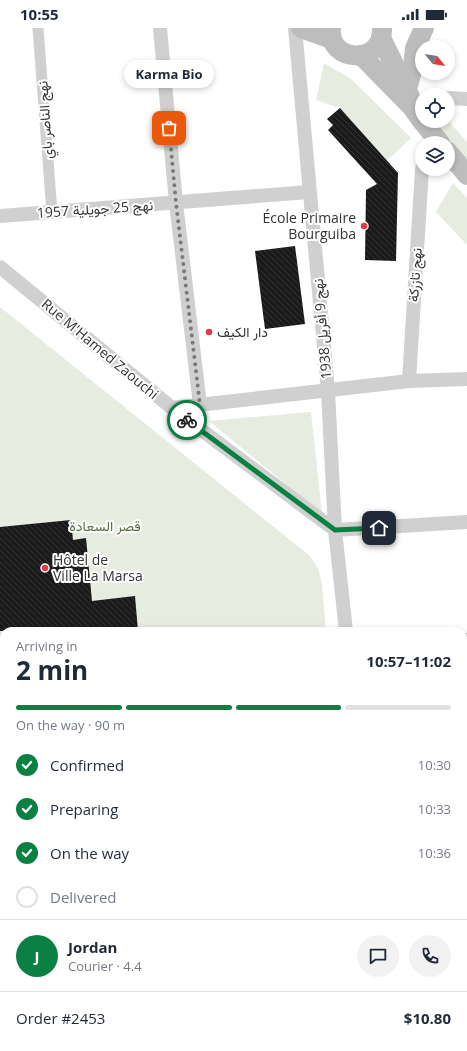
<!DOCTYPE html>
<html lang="en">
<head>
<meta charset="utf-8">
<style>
	body { margin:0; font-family:"Open Sans",Vazirmatn,sans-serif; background:#f2f2f3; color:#1f2937; height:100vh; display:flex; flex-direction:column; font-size:15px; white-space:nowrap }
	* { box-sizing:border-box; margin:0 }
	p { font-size:13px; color:#747a83 }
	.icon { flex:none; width:22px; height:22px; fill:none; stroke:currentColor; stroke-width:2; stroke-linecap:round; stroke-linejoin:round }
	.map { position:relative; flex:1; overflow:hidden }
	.sheet { position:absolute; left:0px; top:599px; width:467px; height:424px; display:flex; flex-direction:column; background:#fff; border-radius:12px 12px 0 0; box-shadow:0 2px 6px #0003 }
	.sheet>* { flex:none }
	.needle { width:26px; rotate:120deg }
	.controls { position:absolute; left:415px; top:12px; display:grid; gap:8px }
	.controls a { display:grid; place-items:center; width:40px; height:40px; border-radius:50%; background:#fff; box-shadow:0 2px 6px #0003; font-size:20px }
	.pin { position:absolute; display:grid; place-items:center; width:34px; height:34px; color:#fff; margin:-17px; border-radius:8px; box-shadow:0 2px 6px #0006 }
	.courier { position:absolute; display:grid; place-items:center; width:40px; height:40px; margin:-20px; border:3px solid #0b8043; border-radius:50%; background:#fff; color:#222; box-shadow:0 1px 5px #0007 }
	.bubble { position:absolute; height:28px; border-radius:14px; background:#fff; box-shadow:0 2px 6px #0003; font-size:13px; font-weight:700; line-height:28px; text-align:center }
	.headline em { font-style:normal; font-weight:700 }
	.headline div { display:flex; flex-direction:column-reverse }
	.headline { display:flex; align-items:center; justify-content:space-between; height:68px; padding:0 16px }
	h1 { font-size:26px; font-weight:700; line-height:30px }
	.bar { display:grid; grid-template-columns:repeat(4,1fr); gap:6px 4px; align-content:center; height:48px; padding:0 16px }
	.bar i { height:5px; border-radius:3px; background:#e0e1e3 }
	.bar .current { background:#0b8043 }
	.bar p { grid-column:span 4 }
	.line { display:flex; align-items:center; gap:10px; padding:0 16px; border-top:1px solid #e0e1e3 }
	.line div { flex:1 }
	.round { display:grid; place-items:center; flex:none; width:42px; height:42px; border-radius:21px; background:#f2f2f3 }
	ol { padding:0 16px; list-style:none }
	li { display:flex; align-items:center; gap:12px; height:44px }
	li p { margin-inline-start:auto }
	li .icon { padding:4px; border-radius:50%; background:#0b8043; color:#fff; stroke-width:4 }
	li:last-child { color:#747a83 }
	li i { width:22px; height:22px; border:2px solid #e0e1e3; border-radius:50% }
	.status { display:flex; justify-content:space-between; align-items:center; height:28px; padding:0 20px; background:#fff; direction:ltr }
	.status svg { height:11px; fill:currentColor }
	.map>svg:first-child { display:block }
	.green { fill:#e6ecdf }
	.building { fill:url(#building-back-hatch) }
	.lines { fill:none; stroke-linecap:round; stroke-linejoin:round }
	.pedestrian { stroke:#d0d0d0; stroke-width:11 }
	.minor { stroke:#d0d0d0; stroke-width:14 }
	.tertiary { stroke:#d0d0d0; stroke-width:18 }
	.secondary { stroke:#bdbdbd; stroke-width:20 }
	.done { stroke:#7a7a7a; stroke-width:4; stroke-dasharray:0 7.2 }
	.route { stroke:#0b8043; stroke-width:5 }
	.poi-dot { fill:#e63946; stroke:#fff; stroke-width:1.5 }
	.labels { text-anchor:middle; stroke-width:4; stroke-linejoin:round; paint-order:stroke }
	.street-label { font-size:14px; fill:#333; stroke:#fff }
	.poi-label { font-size:14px; fill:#333; stroke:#fff; text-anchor:start }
	.park-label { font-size:14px; fill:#56703f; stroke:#fff }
</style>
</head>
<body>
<div class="status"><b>10:55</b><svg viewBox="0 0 49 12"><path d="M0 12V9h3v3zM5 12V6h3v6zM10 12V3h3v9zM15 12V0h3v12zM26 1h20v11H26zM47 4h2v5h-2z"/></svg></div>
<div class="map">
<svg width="467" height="1023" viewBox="0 0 467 1023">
	<defs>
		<pattern id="building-back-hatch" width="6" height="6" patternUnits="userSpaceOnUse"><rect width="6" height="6" fill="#1a1a1a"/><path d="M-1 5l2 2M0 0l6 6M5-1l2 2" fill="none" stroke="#333"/></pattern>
	</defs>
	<rect width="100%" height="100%" fill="#fff"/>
	<g class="green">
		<polygon points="324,35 351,51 411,110 387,133 340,80 316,72"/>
		<polygon points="436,93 448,93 467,114 467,139 428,96"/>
		<polygon points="453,155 467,170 467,217 436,184"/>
		<polygon points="0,279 310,528 318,540 322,556 326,603 4,603 4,852 0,852"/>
		<polygon points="311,384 322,486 209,393"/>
	</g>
	<g class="building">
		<polygon points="340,80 398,145 396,233 365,232 366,162 377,156 328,102 333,97 327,91"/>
		<polygon points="295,218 305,296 265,301 255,223"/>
		<polygon points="71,492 73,512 86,510 92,573 135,568 138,603 0,603 0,499"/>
	</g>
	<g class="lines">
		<polyline class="pedestrian" points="38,0 52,185"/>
		<g class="minor">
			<polyline points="160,0 176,175 200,377"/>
			<polyline points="295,0 328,363 335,502 346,603"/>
			<polyline points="448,70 467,71"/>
			<polyline points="0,188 309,164"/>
			<polyline points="0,239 172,380 335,502 467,494"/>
			<polyline points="409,353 422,141"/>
			<polyline points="172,380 409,353 467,351"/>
			<polyline points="463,612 467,612"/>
			<polyline points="463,841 467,841"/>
			<polyline points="374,1019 375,1023"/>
		</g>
		<g class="tertiary">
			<polyline points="0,872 4,872"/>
			<polyline points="152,1019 153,1023"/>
		</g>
		<g class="secondary">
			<polyline points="301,0 332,11"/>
			<path d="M331 0C327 35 384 38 382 0"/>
			<polyline points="381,10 410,69"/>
			<polyline points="362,28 412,79 422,93"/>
			<polyline points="407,61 413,39 415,20 424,0"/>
			<polyline points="422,93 440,115"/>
			<polyline points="448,124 467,147"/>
		</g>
	</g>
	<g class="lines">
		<polyline class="done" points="169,100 176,175 200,377 172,380 187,392"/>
		<polyline class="route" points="187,392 335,502 379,500"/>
	</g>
	<g class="poi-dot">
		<circle cx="364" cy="198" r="4"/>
		<circle cx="209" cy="304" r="4"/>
		<circle cx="45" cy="540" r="4"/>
	</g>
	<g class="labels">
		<g class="street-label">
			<text transform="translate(45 92) rotate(-94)" y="5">نهج الناصر باي</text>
			<text transform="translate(95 181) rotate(-4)" y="5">نهج 25 جويلية 1957</text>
			<text transform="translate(415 247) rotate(-86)" y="5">نهج تازركة</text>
			<text transform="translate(322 301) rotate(-95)" y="5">نهج 9 أفريل 1938</text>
			<text transform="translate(100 321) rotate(40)" y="5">Rue M'Hamed Zaouchi</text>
		</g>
		<g class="poi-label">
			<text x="356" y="195" text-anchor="end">École Primaire<tspan x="356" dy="16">Bourguiba</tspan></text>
			<text x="217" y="309">دار الكيف</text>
			<text x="53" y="537">Hôtel de<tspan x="53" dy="16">Ville La Marsa</tspan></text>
		</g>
		<g class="park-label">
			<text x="105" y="503">قصر السعادة</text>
		</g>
	</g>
</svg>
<div class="controls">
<a><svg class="needle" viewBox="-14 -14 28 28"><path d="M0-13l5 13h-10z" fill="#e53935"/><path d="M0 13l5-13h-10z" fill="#747a83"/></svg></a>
<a><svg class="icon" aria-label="locate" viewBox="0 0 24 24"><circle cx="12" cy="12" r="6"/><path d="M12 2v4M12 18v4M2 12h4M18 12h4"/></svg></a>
<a><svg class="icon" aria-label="layers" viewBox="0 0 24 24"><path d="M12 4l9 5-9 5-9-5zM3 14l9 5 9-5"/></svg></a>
</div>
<div class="pin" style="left:169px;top:100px;background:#ea580c"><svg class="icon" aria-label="bag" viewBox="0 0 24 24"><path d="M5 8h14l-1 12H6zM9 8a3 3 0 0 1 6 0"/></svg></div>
<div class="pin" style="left:379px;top:500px;background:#1f2937"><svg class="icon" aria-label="home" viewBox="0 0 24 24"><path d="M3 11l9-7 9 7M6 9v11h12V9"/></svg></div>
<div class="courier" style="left:187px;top:392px"><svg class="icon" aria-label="bike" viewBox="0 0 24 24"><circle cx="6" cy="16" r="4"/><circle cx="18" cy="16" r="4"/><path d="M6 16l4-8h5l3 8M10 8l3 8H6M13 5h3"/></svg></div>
<div class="bubble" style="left:124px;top:32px;width:90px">Karma Bio</div>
<section class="sheet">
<div class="headline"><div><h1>2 min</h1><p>Arriving in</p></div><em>10:57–11:02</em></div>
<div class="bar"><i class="current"></i><i class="current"></i><i class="current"></i><i></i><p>On the way · 90 m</p></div>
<ol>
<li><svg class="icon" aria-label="check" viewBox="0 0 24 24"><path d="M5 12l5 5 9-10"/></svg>Confirmed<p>10:30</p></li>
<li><svg class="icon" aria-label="check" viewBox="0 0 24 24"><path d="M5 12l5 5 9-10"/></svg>Preparing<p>10:33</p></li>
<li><svg class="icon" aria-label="check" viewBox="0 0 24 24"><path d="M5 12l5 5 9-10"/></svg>On the way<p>10:36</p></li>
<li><i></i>Delivered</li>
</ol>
<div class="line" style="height:72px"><b class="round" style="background:#0b8043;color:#fff">J</b><div><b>Jordan</b><p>Courier · 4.4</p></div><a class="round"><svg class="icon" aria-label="chat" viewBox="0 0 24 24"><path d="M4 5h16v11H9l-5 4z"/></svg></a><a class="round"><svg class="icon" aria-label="phone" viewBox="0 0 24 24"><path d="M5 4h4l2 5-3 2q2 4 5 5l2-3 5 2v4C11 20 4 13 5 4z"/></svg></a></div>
<div class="line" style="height:52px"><div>Order #2453</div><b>$10.80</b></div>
</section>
</div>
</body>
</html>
